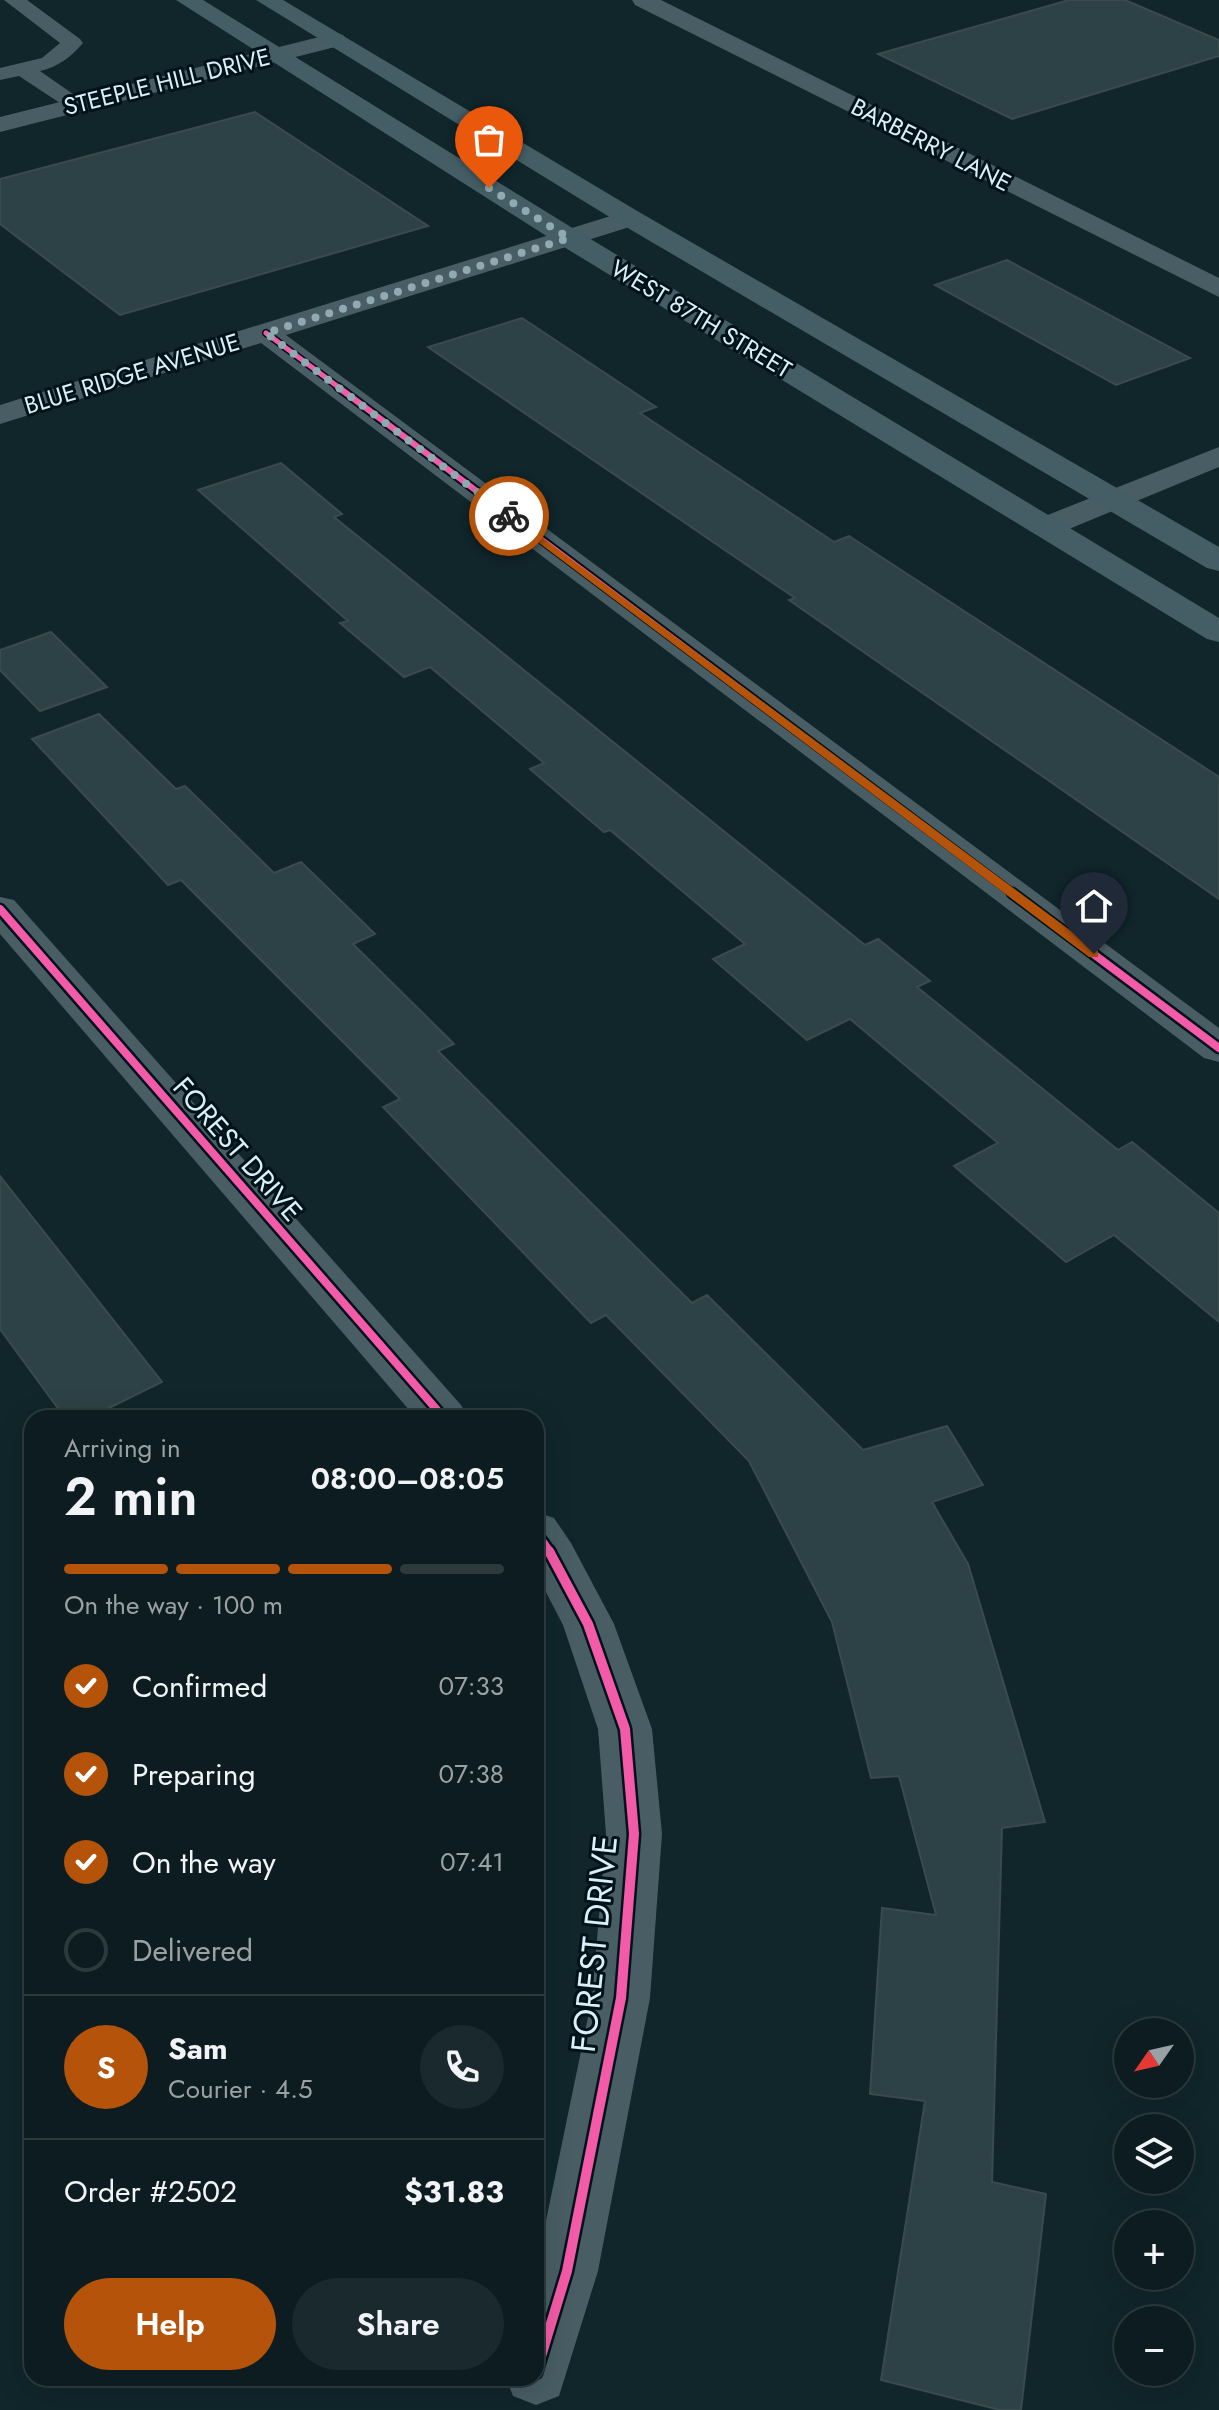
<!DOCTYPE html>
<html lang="en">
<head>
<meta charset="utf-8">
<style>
	body { margin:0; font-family:Jost,sans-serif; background:#1a292d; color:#f1f3f6; height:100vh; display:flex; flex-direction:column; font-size:30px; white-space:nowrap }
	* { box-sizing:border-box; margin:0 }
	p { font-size:26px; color:#9aa1a5 }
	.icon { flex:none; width:44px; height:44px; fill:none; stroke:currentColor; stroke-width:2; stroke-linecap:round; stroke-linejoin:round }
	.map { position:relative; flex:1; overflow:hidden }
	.side { position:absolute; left:24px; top:1410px; width:520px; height:976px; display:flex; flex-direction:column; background:#0c1c20; border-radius:24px; box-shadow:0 8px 32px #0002,0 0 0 2px #2c3a3e }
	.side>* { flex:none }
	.needle { width:52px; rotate:236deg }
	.buttons { position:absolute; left:1114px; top:2018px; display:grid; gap:16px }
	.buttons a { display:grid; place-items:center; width:80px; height:80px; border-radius:50%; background:#0c1c20; box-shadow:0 8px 32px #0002,0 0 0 2px #2c3a3e; font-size:40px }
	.pin { position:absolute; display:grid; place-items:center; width:68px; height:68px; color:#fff; margin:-82px -34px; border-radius:50% 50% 50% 0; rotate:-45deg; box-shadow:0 0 8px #0007 }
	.pin .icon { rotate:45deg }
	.courier { position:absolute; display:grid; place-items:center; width:80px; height:80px; margin:-40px; border:6px solid #b45309; border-radius:50%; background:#fff; color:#222; box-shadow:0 2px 10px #0007 }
	.overview em { font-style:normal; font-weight:600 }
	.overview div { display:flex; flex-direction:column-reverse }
	.overview { display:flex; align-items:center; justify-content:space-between; height:136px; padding:0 40px }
	h1 { font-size:52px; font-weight:600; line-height:60px }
	.bar { display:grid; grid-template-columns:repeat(4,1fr); gap:12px 8px; align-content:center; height:96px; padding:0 40px }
	.bar i { height:10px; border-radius:6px; background:#2c3a3e }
	.bar .active { background:#b45309 }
	.bar p { grid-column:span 4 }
	.line { display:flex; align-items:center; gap:20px; padding:0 40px; border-top:2px solid #2c3a3e }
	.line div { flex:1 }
	.round { display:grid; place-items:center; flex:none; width:84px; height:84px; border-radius:42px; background:#1a292d }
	ol { padding:0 40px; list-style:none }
	li { display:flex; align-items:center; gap:24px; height:88px }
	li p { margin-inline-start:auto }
	li .icon { padding:8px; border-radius:50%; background:#b45309; color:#fff; stroke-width:4 }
	li:last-child { color:#9aa1a5 }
	li i { width:44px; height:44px; border:4px solid #2c3a3e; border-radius:50% }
	.primary-button { display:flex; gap:16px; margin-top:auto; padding:16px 40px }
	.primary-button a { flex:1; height:92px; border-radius:48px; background:#b45309; color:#fff; font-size:32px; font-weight:600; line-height:92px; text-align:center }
	.primary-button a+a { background:#1a292d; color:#f1f3f6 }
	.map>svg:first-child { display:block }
	.building { fill:#2d4246; stroke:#384c4f; stroke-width:2 }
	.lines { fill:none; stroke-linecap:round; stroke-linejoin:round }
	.service { fill:#485d64; fill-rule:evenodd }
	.minor { fill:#485d64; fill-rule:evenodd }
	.secondary { fill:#455e66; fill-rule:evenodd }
	.cycleway-far3-casing { stroke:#011218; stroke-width:8 }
	.cycleway-far2-casing { stroke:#011218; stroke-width:10 }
	.cycleway-far1-casing { stroke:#011218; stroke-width:13 }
	.cycleway-casing { stroke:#011218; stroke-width:15 }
	.cycleway-far3 { stroke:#f35aa7; stroke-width:5 }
	.cycleway-far2 { stroke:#f35aa7; stroke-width:6 }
	.cycleway-far1 { stroke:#f35aa7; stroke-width:8 }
	.cycleway { stroke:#f35aa7; stroke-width:10 }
	.route { fill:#b45309 }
	.done { stroke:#91a9b1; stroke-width:8; stroke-dasharray:0 14.4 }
	.labels { text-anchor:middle; stroke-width:6; stroke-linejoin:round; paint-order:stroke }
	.far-street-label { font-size:24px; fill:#d7f0f9; stroke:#011218 }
	.street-label { font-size:28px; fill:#d7f0f9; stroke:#011218 }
	.near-street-label { font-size:34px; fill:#d7f0f9; stroke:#011218 }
</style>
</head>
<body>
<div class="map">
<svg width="1219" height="2410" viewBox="0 0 1219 2410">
	<rect width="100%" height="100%" fill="#10262b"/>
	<g class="building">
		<polygon points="1069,0 1125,0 1219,40 1219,56 1012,119 878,54"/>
		<polygon points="255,112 428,226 120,315 0,224 0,179"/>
		<polygon points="1007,260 1190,358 1116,385 935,285"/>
		<polygon points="522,318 656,407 640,413 834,542 849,536 1219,777 1219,899 789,600 795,598 428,347"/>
		<polygon points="281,463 342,514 334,517 865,945 878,939 930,981 917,987 1118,1150 1132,1142 1219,1213 1219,1322 1114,1235 1066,1262 954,1166 998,1143 850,1019 807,1040 713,959 745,944 610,830 604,832 530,769 544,763 430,667 404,677 340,623 348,621 198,490"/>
		<polygon points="51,632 107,687 40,711 0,670 0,650"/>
		<polygon points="99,714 176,789 185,786 274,873 301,862 375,934 353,944 454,1044 438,1051 692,1303 707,1295 863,1450 947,1426 983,1485 932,1502 968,1564 1045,1822 1002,1828 992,2182 1046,2194 1021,2410 1000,2410 881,2380 925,2101 870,2094 882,1908 936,1915 899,1776 871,1778 832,1622 749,1461 606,1315 591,1323 383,1107 400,1099 181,880 168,885 32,739"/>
		<polygon points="0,1176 162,1382 89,1418 65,1418 0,1329"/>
	</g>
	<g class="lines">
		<path class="service" d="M4 0H27L80 39 83 43C71 57 58 67 40 71L83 101 87 105 83 109H69L19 76 0 80V68L42 58 60 43Z"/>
		<g class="minor">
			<polygon points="632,0 661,0 1219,278 1219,297 635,5"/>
			<polygon points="335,33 343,35 347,40 343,45 0,132 0,117"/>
			<polygon points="630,210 639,212 643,218 639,224 286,335 1219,1028 1219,1062 1204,1058 261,343 0,424 0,405"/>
			<polygon points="1219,447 1219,467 1057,534 1046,537 1035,534 1030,527 1035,520"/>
			<polygon points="0,897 14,900 461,1405 468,1418 416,1418 0,934"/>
			<polygon points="536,1512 554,1518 571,1543 614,1624 652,1729 662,1834 650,1998 598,2271 559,2396 536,2405 513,2396 506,2378 536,2378 536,2269 592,1998 606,1834 598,1729 563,1625 536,1573"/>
		</g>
		<g class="secondary">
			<polygon points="176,0 203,0 579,232 1219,618 1219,642 1207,639 559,244"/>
			<polygon points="256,0 283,0 639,212 1219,547 1219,571 1207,568 621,224"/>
		</g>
		<defs>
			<polyline id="cycleway-far3" points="266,333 341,389"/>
			<polyline id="cycleway-far2" points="338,387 1015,895"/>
			<g id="cycleway-far1">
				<polyline points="1012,893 1219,1048"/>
				<polyline points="0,909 444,1418"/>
				<polyline points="536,1532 551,1553"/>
			</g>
			<polyline id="cycleway" points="536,2373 567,2271 621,1998 634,1834 625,1729 588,1624 549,1551"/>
		</defs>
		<use href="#cycleway-far3" class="cycleway-far3-casing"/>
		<use href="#cycleway-far2" class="cycleway-far2-casing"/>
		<use href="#cycleway-far1" class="cycleway-far1-casing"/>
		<use href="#cycleway" class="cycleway-casing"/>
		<use href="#cycleway-far3" class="cycleway-far3"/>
		<use href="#cycleway-far2" class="cycleway-far2"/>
		<use href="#cycleway-far1" class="cycleway-far1"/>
		<use href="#cycleway" class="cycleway"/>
	</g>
	<polygon class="route" points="509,513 1098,951 1098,957 1089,957 506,518"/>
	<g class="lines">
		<polyline class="done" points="489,188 569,238 266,333 509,516"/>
	</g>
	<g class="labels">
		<g class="far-street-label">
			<text transform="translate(167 82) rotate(-14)" y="8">STEEPLE HILL DRIVE</text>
			<text transform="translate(931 145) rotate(27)" y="8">BARBERRY LANE</text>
			<text transform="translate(701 319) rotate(31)" y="8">WEST 87TH STREET</text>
			<text transform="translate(132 374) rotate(-17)" y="8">BLUE RIDGE AVENUE</text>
		</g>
		<g class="street-label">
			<text transform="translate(238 1149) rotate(49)" y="10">FOREST DRIVE</text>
		</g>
		<g class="near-street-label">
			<text transform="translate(594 1944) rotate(-84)" y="12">FOREST DRIVE</text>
		</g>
	</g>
</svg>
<div class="buttons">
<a><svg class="needle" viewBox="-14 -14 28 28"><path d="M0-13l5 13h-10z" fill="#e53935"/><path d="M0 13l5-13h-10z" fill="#9aa1a5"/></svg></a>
<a><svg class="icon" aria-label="layers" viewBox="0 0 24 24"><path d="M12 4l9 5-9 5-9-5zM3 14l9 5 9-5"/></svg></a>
<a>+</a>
<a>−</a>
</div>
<div class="pin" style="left:489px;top:188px;background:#ea580c"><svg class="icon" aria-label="bag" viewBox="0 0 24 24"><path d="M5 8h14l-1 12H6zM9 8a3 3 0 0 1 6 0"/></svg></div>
<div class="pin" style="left:1094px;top:954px;background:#1f2937"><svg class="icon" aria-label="home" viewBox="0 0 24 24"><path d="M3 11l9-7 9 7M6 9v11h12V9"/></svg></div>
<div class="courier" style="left:509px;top:516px"><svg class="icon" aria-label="bike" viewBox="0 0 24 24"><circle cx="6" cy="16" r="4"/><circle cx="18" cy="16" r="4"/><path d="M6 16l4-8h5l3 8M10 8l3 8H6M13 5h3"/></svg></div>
<section class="side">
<div class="overview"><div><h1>2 min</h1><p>Arriving in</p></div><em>08:00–08:05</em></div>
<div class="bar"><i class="active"></i><i class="active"></i><i class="active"></i><i></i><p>On the way · 100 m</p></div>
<ol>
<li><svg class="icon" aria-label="check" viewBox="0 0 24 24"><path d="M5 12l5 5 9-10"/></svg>Confirmed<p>07:33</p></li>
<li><svg class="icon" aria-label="check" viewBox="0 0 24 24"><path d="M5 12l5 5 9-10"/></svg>Preparing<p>07:38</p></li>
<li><svg class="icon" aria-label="check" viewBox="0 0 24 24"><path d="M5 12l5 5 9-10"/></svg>On the way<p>07:41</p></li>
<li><i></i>Delivered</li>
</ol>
<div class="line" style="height:144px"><b class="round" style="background:#b45309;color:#fff">S</b><div><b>Sam</b><p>Courier · 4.5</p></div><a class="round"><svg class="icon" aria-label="phone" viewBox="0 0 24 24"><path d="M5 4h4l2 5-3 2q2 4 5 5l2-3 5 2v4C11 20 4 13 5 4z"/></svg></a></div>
<div class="line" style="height:104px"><div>Order #2502</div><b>$31.83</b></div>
<div class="primary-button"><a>Help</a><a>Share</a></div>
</section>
</div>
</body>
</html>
